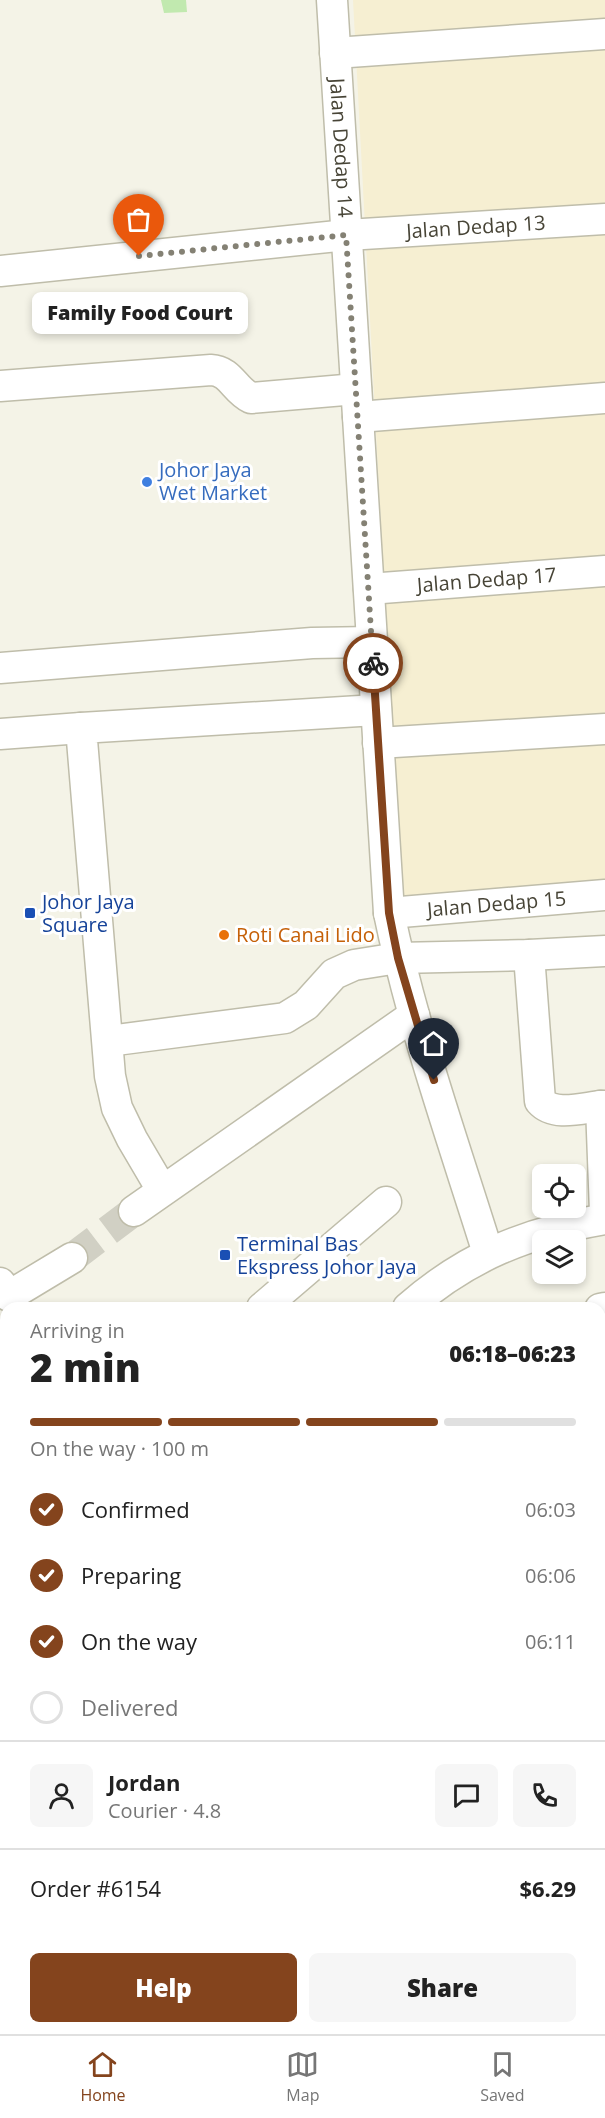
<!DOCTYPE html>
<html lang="en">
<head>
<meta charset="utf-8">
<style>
	body { margin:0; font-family:"Open Sans",sans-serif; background:#f6f6f6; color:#222; height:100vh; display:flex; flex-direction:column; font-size:22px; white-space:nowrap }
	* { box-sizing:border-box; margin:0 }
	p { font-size:20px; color:#767676 }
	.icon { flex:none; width:33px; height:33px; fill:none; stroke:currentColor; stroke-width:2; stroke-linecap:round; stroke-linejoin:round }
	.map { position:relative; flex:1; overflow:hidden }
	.side { position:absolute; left:0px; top:1302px; width:606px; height:732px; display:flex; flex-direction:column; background:#fff; border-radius:18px 18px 0 0; box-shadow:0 3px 9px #0003 }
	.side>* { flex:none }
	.tools { position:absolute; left:532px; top:1164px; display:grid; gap:12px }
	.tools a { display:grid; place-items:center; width:54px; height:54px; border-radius:9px; background:#fff; box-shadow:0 3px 9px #0003; font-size:30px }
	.pin { position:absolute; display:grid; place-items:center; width:51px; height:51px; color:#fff; margin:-62px -26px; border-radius:50% 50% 50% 0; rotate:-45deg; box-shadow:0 0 6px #0007 }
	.pin .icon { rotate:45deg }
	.courier { position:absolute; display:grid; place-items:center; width:60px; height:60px; margin:-30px; border:4px solid #84441d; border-radius:50%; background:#fff; color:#222; box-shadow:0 2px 8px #0007 }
	.bubble { position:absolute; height:42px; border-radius:9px; background:#fff; box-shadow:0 3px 9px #0003; font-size:20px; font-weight:800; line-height:42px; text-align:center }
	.summary em { font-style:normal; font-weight:800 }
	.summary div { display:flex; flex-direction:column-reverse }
	.summary { display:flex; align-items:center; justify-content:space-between; height:102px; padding:0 30px }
	h1 { font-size:39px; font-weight:800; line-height:45px }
	.bar { display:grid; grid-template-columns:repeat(4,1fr); gap:9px 6px; align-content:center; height:72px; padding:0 30px }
	.bar i { height:8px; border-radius:4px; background:#e0e0e0 }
	.bar .selected { background:#84441d }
	.bar p { grid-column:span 4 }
	.line { display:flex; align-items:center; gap:15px; padding:0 30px; border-top:2px solid #e0e0e0 }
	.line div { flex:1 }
	.round { display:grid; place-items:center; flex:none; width:63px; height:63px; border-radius:9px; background:#f6f6f6 }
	ol { padding:0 30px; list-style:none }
	li { display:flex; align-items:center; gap:18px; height:66px }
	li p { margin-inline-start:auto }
	li .icon { padding:6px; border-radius:50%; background:#84441d; color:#fff; stroke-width:4 }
	li:last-child { color:#767676 }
	li i { width:33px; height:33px; border:3px solid #e0e0e0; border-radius:50% }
	.action { display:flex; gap:12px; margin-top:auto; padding:12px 30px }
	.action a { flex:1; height:69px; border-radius:9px; background:#84441d; color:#fff; font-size:24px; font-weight:800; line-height:69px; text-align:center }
	.action a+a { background:#f6f6f6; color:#222 }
	.tab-bar { display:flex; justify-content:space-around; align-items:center; height:84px; border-top:2px solid #e0e0e0; background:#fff; font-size:16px; color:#767676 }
	.tab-bar a { display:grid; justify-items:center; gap:3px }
	.tab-bar .selected { color:#84441d }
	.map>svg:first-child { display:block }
	.residential { fill:#e8e6d5 }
	.commercial { fill:#f6efd2 }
	.green { fill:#c1e9af }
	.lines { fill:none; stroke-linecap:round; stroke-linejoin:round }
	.minor-tunnel { stroke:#d1d0c4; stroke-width:30; stroke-dasharray:30 15; stroke-linecap:butt }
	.minor-casing { stroke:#bfbdaa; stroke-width:33 }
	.major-casing { stroke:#e5dd64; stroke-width:36 }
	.minor { stroke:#fff; stroke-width:30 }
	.major { stroke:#fff995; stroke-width:33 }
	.done { stroke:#848174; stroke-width:6; stroke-dasharray:0 10.8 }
	.route { stroke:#84441d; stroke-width:8 }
	.shop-dot { fill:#3f7fe0; stroke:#fff; stroke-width:2 }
	.transit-dot { fill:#1a4fb4; stroke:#fff; stroke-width:2 }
	.food-dot { fill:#e8710a; stroke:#fff; stroke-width:2 }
	.labels { text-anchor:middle; stroke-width:6; stroke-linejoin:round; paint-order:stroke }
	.street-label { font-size:20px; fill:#474436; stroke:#fff }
	.shop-label { font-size:20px; fill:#366cbe; stroke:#fff; text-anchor:start }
	.transit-label { font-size:20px; fill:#164399; stroke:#fff; text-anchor:start }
	.food-label { font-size:20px; fill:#c56008; stroke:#fff; text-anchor:start }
</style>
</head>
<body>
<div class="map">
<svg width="605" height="2034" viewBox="0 0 605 2034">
	<rect width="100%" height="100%" fill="#f4f3e7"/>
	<polygon class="residential" points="605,1312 605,1886 600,1884 600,1313"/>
	<polygon class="commercial" points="353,0 605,0 605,885 401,902"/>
	<polygon class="green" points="161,0 186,0 187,12 164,13"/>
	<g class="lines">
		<polyline class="minor-tunnel" points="72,1258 134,1211"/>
		<defs>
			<g id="minor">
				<path id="s1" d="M332 0 389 913C413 1029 453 1141 488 1253"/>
				<polyline points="335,53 605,34"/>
				<path id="s2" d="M0 271 347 235 605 219"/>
				<path d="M0 386 211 370C231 371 234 390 251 398L356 389"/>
				<polyline points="358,417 605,398"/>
				<path id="s3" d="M369 589 605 571"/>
				<polyline points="0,668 312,643 372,642"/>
				<polyline points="0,734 81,728"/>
				<polyline points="378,743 605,729"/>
				<path id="s4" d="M389 913 605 895"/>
				<path d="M529 955 540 1101C554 1117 582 1108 601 1106"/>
				<polyline points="108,1041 285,1018 306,1005 334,974 354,965 398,958 529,955 605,951"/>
				<polyline points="605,1106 601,1106 605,1212"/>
				<polyline points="162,1190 132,1139 117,1108 110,1076 81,728 376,710"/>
				<polyline points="134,1211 414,1015"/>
				<polyline points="0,1283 9,1296 72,1258"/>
				<polyline points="262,1308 386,1202"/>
				<path d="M408 1308C467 1256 528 1232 605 1219"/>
				<polyline points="600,1309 605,1308"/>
				<polyline points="0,1545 6,1552"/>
				<polyline points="600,1623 605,1621"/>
				<polyline points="600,1711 605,1713"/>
				<polyline points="600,1854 605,1857"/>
				<polyline points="0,1970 6,1961"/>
				<polyline points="595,2028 605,2033"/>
				<polyline points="123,2034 126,2028"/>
				<polyline points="280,2034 283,2028"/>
			</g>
			<g id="major">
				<polyline points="0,1413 6,1420"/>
				<polyline points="600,1937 605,1939"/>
			</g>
		</defs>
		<use href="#minor" class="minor-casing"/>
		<use href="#major" class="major-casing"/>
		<use href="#minor" class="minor"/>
		<use href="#major" class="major"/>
	</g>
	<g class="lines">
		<polyline class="done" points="139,256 346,235 373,663"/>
		<polyline class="route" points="373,663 389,913 398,958 434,1080"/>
	</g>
	<circle class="shop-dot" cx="147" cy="482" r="6"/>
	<g class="transit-dot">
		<rect x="24" y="907" width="12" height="12" rx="3"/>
		<rect x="219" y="1249" width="12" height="12" rx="3"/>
	</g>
	<circle class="food-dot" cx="224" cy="935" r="6"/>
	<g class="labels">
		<g class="street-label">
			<text dy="7" stroke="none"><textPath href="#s1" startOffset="148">Jalan Dedap 14</textPath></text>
			<text dy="7" stroke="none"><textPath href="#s2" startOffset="478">Jalan Dedap 13</textPath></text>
			<text dy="7" stroke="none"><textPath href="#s3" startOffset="118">Jalan Dedap 17</textPath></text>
			<text dy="7" stroke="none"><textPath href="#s4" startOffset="108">Jalan Dedap 15</textPath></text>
		</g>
		<g class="shop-label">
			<text x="159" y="477">Johor Jaya<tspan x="159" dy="23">Wet Market</tspan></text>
		</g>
		<g class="transit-label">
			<text x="42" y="909">Johor Jaya<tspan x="42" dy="23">Square</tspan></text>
			<text x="237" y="1251">Terminal Bas<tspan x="237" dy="23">Ekspress Johor Jaya</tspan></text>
		</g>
		<g class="food-label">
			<text x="236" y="942">Roti Canai Lido</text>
		</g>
	</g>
</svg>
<div class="tools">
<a><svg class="icon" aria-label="locate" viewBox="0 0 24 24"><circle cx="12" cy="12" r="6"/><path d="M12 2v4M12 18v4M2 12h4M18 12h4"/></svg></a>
<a><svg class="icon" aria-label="layers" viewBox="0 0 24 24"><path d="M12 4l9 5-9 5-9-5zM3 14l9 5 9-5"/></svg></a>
</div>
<div class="pin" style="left:139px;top:256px;background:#ea580c"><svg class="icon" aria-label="bag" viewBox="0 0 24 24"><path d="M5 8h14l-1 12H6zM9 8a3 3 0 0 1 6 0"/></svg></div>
<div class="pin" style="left:434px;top:1080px;background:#1f2937"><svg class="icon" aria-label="home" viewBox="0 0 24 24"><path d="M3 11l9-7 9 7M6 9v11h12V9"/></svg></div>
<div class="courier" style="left:373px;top:663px"><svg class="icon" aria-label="bike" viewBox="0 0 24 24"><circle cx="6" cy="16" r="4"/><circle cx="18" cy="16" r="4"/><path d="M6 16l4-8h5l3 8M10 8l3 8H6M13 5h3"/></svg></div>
<div class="bubble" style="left:32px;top:292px;width:216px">Family Food Court</div>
<section class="side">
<div class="summary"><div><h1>2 min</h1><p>Arriving in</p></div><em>06:18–06:23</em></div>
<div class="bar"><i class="selected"></i><i class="selected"></i><i class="selected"></i><i></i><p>On the way · 100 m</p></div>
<ol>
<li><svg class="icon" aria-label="check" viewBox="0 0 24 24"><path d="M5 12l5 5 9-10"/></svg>Confirmed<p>06:03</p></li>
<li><svg class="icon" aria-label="check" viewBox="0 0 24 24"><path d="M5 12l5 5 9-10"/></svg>Preparing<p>06:06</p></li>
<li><svg class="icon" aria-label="check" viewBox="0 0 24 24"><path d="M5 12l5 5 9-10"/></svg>On the way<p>06:11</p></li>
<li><i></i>Delivered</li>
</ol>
<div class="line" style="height:108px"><a class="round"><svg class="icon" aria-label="person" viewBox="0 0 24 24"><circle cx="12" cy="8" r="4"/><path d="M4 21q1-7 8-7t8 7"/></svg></a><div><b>Jordan</b><p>Courier · 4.8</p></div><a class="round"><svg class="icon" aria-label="chat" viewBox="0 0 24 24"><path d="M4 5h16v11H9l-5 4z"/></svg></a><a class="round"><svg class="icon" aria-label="phone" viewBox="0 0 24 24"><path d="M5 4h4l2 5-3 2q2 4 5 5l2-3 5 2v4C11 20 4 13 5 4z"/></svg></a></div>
<div class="line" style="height:78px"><div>Order #6154</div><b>$6.29</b></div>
<div class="action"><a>Help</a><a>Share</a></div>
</section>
</div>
<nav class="tab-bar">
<a class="selected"><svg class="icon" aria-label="home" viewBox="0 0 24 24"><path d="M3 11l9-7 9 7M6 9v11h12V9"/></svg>Home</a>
<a><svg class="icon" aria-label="map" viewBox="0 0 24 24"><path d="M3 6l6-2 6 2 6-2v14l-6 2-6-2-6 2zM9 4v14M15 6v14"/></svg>Map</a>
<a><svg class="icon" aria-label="saved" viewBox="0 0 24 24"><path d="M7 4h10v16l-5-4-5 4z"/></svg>Saved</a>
</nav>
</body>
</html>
